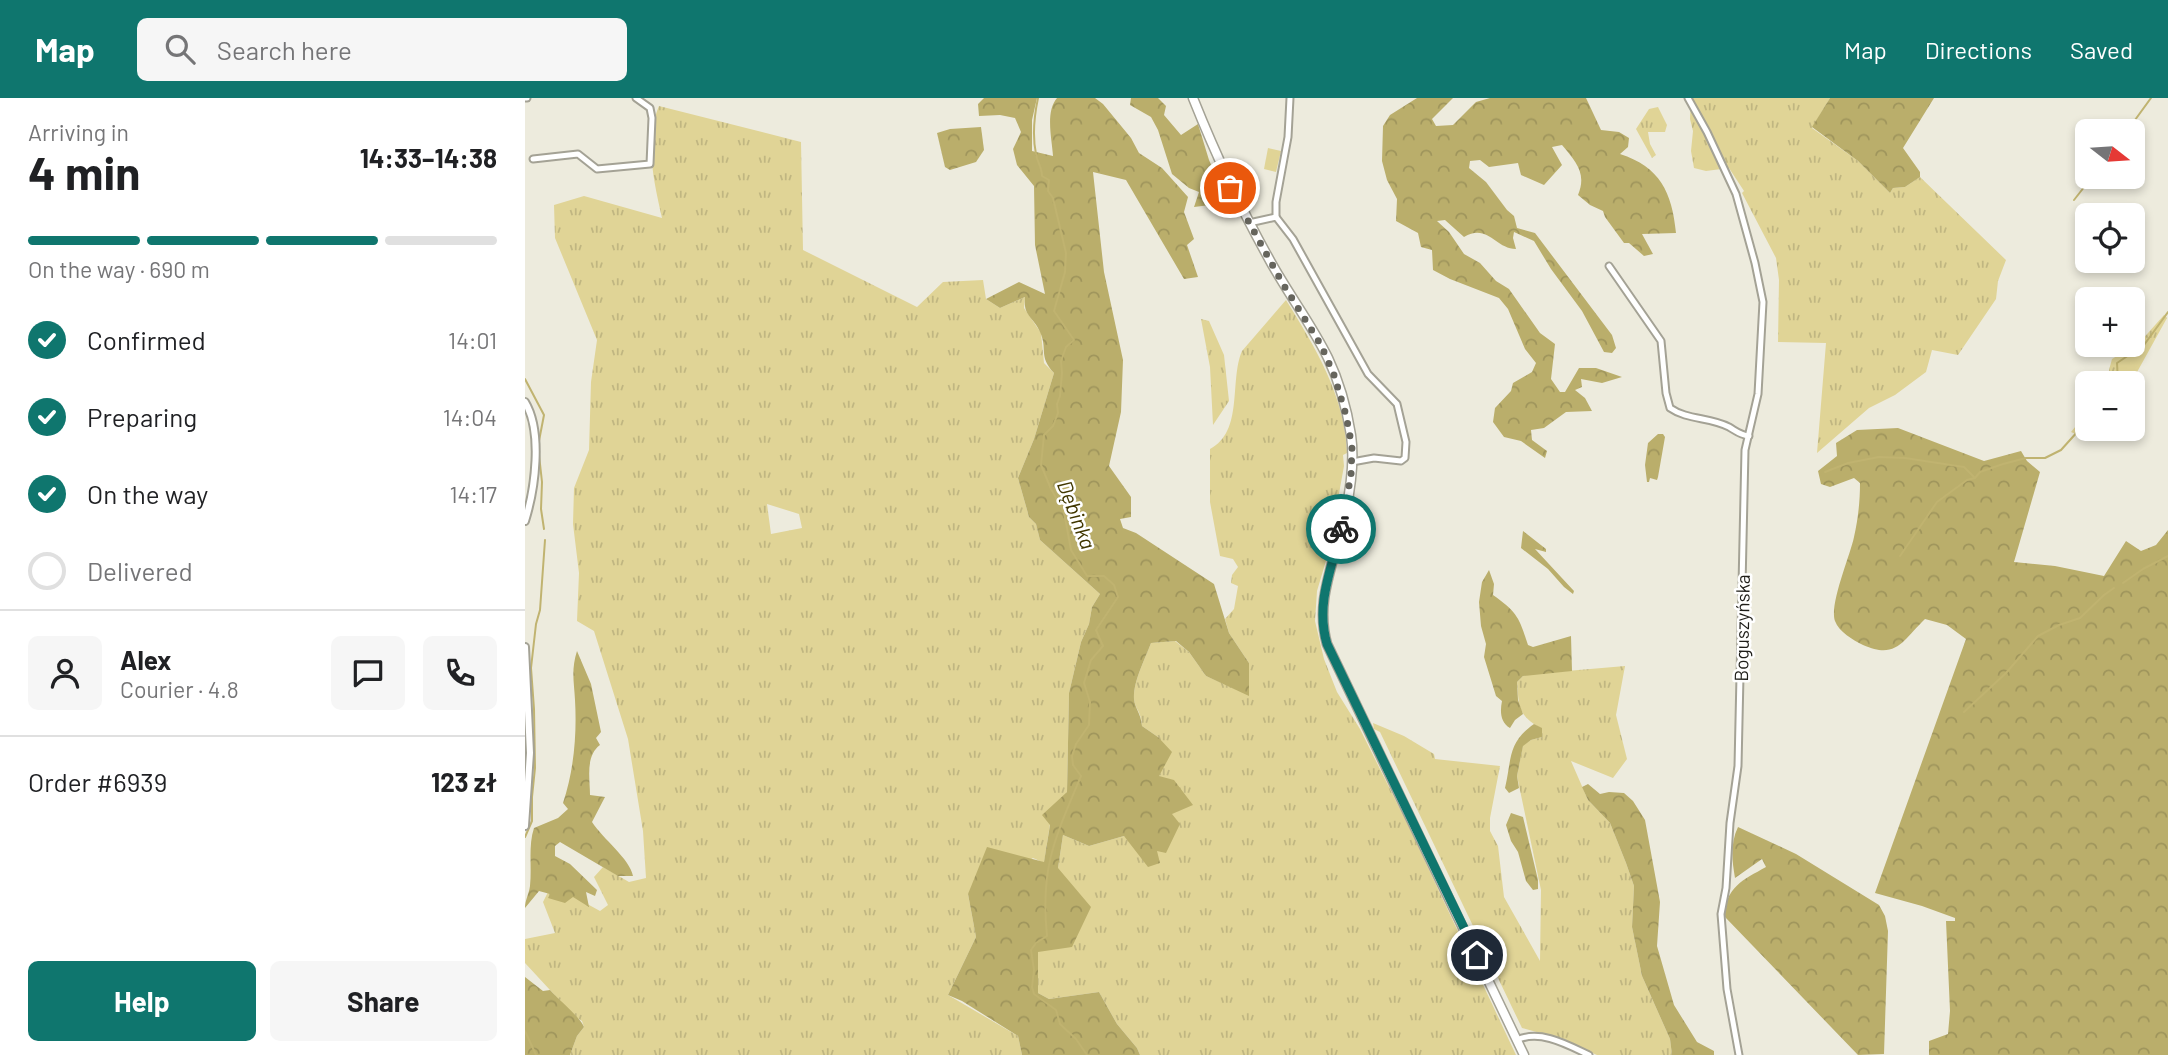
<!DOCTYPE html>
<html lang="en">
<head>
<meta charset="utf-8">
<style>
	body { margin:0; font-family:Barlow,sans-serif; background:#f6f6f6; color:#202124; height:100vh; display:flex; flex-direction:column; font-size:26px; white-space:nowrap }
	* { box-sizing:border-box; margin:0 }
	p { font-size:23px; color:#757577 }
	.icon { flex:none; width:38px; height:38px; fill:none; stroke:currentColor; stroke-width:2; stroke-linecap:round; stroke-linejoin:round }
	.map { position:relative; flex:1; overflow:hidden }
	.sheet { display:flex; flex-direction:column; background:#fff; width:525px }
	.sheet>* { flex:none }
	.needle { width:46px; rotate:107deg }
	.tools { position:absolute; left:1550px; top:21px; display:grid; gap:14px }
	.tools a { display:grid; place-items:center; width:70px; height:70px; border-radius:10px; background:#fff; box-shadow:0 4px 10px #0003; font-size:35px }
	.pin { position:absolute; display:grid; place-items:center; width:60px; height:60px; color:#fff; margin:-30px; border:4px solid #fff; border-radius:50%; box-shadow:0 2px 7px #0007 }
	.courier { position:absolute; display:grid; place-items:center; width:70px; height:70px; margin:-35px; border:5px solid #0f766e; border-radius:50%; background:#fff; color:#222; box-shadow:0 2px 9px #0007 }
	.headline em { font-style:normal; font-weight:700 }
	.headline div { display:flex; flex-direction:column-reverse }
	.headline { display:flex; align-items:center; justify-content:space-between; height:119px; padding:0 28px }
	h1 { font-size:46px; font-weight:700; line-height:52px }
	.bar { display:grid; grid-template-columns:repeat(4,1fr); gap:10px 7px; align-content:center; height:84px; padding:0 28px }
	.bar i { height:9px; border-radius:5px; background:#e0e0e0 }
	.bar .on { background:#0f766e }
	.bar p { grid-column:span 4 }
	.line { display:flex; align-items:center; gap:18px; padding:0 28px; border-top:2px solid #e0e0e0 }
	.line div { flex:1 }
	.round { display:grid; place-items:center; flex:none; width:74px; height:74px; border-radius:10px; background:#f6f6f6 }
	ol { padding:0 28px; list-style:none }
	li { display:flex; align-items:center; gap:21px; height:77px }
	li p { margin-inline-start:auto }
	li .icon { padding:7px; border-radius:50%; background:#0f766e; color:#fff; stroke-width:4 }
	li:last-child { color:#757577 }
	li i { width:38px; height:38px; border:4px solid #e0e0e0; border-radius:50% }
	.cta { display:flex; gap:14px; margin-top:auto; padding:14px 28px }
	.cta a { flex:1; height:80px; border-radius:10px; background:#0f766e; color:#fff; font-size:28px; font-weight:700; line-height:80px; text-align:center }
	.cta a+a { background:#f6f6f6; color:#202124 }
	header { display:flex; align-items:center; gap:42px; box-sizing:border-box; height:98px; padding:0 35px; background:#0f766e; color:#fff }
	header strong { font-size:33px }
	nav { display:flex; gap:38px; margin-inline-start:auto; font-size:24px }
	.search { width:490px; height:63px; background:#f6f6f6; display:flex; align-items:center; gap:18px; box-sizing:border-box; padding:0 24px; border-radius:10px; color:#757577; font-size:26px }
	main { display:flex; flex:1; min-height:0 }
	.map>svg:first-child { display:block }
	.grass { fill:url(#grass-tufts); fill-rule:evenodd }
	.forest { fill:url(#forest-crowns) }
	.pitch { fill:#e0d496 }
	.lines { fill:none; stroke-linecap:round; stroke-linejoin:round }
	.stream { stroke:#c0b370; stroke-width:2 }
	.minor-casing { stroke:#a4a295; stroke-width:9 }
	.tertiary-casing { stroke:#a4a295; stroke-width:10 }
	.trunk-casing { stroke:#a4a295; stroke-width:11 }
	.minor { stroke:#fff; stroke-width:5 }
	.tertiary { stroke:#fff; stroke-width:6 }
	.trunk { stroke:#fff; stroke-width:8 }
	.done { stroke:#66655d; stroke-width:7; stroke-dasharray:0 12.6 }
	.route { stroke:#0f766e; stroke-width:9 }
	.labels { text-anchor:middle; stroke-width:5; stroke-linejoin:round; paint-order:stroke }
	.street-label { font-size:19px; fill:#1e1d18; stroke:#fff }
	.water-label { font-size:21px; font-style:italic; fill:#413700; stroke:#fff }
</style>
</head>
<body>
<header>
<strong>Map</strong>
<div class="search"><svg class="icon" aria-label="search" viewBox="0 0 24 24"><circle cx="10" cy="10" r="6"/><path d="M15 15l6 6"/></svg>Search here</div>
<nav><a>Map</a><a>Directions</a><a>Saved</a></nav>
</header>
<main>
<section class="sheet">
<div class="headline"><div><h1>4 min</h1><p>Arriving in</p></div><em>14:33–14:38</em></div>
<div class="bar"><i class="on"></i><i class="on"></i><i class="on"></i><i></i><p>On the way · 690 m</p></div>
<ol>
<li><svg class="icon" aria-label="check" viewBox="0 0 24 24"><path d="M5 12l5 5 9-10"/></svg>Confirmed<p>14:01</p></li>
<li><svg class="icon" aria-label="check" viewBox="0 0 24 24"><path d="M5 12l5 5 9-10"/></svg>Preparing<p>14:04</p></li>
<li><svg class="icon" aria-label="check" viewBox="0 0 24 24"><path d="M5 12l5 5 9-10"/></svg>On the way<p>14:17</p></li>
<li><i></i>Delivered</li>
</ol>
<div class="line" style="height:126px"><a class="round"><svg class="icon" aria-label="person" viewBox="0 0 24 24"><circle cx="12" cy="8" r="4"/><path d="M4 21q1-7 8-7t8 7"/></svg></a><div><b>Alex</b><p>Courier · 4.8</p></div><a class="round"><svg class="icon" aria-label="chat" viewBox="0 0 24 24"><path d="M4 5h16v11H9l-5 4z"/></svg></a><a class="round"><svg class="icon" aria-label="phone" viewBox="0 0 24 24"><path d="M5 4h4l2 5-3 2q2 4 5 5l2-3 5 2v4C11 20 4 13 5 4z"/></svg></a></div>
<div class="line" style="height:91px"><div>Order #6939</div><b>123 zł</b></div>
<div class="cta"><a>Help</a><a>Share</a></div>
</section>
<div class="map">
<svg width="1643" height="957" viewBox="0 0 1643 957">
	<defs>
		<pattern id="grass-tufts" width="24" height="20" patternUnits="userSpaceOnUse" patternTransform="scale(1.75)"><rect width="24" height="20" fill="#e0d496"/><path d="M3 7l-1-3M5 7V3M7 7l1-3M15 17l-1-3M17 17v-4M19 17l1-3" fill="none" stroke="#c0b681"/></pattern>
		<pattern id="forest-crowns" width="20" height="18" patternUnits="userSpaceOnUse" patternTransform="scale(1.75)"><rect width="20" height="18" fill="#baae6b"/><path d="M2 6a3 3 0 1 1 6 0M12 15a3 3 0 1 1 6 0" fill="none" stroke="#9f955c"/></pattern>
	</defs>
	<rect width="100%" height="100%" fill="#edebdd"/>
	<g class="grass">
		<polygon points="1166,0 1305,0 1287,30 1333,63 1365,95 1368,90 1380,89 1395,79 1481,162 1473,183 1471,201 1433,257 1407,252 1401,274 1370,297 1344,310 1292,355 1301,245 1253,244 1254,182 1251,160 1217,95 1219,93 1204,70 1181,73 1169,70 1166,53 1168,33 1165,21"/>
		<path d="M134 8 276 44 278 152 392 209 418 184 458 182 461 201 475 210 500 199 499 210 516 235 519 265 529 275 509 341 493 380 504 419 511 426 515 442 575 496 567 509 564 526 556 544 544 595 542 694 525 726 519 765 508 760 443 796 451 839 423 897 493 938 497 957H45L52 938 59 929 57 923 49 918 0 865V841L30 835 18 804 24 792 46 797 75 813 83 807 69 779 78 769 104 784 121 780 118 733 103 641 69 533 52 523 54 475 48 426 49 390 64 352 66 284 72 242 30 140 29 107 59 98 137 120C129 84 119 43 134 8ZM242 406 274 416 277 430 246 436Z"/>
		<polygon points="1133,9 1142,27 1140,34 1123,34 1125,46 1131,57 1127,60 1111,31 1124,11"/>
		<path d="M761 202C790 249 820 298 822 355L818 357 819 368 803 456 792 493 790 523 799 561 812 594 835 631 883 727 991 957H615L612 950 592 926 574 894 524 901 513 895V853L533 770 538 737 564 748 599 738 632 753 646 716 634 678 633 639 617 628C617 615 610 611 609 601 608 584 620 561 626 545L650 543 664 554 681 578 724 597V565L704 535 700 521 709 511 713 488 706 485 707 477 713 469 708 461 695 458 685 404V351C719 333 704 283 717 253Z"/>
		<polygon points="1639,217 1642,220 1606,285 1585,285 1584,272 1587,261 1615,244"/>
		<polygon points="676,221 684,223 699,257 704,303 688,327 685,269"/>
		<polygon points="1563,313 1563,331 1569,331 1560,340 1546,334"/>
		<path d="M1100 568 1091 617 1102 661 1088 680 1046 663 1063 702 1085 725 1101 765 1109 788 1107 829 1117 878 1145 941 1147 957H1072L1033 940 997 930 855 634 849 631 848 625 879 638 909 656 910 661 975 668 965 720V733L973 748 979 799 1015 863 1016 792 992 678 998 647 1006 642 1017 639V631C993 617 994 610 992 584L998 578 1007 576Z"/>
	</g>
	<g class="forest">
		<path d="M459 0H512L507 22V53L528 58C527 41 520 14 532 0H570L578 6 606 40 614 55 637 70 663 99 659 114 669 141 662 147 673 179 659 181 601 82 568 74 579 174 598 262 596 314 584 368 606 399V419L595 421 598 430 611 435 689 486 704 535 724 565V598L681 578 664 554 651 543 626 545C620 561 608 584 609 601 610 611 616 615 617 628L633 639 647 654 634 678 649 682 668 707 647 716 655 726 641 755 632 753 635 765 623 769 599 738 564 748 538 737 533 770 566 809 547 849 513 854V895L524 901 574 894 592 926 612 950 615 957H497L493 938 437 903 423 897 451 839 443 796 462 749 519 764 525 727 517 717 542 694 544 595 556 544 564 526 567 509 575 496 515 442 511 426 504 419 493 380 509 341 529 275C513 258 523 251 515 234 508 218 498 219 500 199L475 210 461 201 494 184 520 196 510 147 509 88 492 67 488 51 496 34 490 20 475 17 454 18 453 6Z"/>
		<polygon points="606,0 633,0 641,8 639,17 656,37 673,26 684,62 709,117 693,106 669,109 674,94 664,90 647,76 633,32 626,19 605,7"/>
		<path d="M892 0H928L907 21 911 28 928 27 951 4 965 0H1061L1076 32 1094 34 1104 40 1103 49 1095 56C1135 69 1147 94 1151 135L1117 136 1128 156 1119 158 1104 145H1099L1080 119 1078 113 1065 107 1053 97C1062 75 1051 64 1037 47L1027 49 1037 67 1019 87 996 77 993 65 964 69 955 62 945 63 944 70 961 84 982 112 989 118 992 130 1010 135 1087 237 1091 250 1087 255 1079 254 1057 213 1026 171 1009 143 989 134 988 140 991 151C970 151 963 125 939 139L920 122 912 123 924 134 939 156 955 165 971 183 984 191 1015 235 1030 246 1026 281 1035 294H1040L1054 270H1071L1097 279 1077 285 1056 281 1057 289 1050 292 1060 300 1067 313 1041 314 1019 330 1006 332 1007 342 1022 353 1020 360 996 343 979 339 968 324 970 310 986 293 988 285 1007 274 1011 265 1000 251 983 211 974 200 925 181 908 172 907 152 896 149 893 135 871 123 872 101 862 82 857 63 858 28 865 17Z"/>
		<polygon points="1305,0 1409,0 1378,50 1395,74 1395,79 1380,89 1368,90 1365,95 1333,63 1287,29"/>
		<polygon points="456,29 459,52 451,64 425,72 420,69 412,35 425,31"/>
		<path d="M1373 330 1459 363 1496 353 1502 363 1515 374 1489 464 1530 468 1579 478 1601 443 1616 453 1631 447 1643 432V957H1404V943L1423 936 1425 913 1421 823H1430V820L1397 808 1350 795 1441 541 1422 527 1400 521C1378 542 1372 562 1338 547 1328 542 1314 534 1310 523 1304 507 1325 458 1329 439 1333 421 1335 404 1335 385L1329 380 1305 389 1296 386 1293 373 1312 358 1311 345 1332 332Z"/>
		<polygon points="1133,336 1138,336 1140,339 1133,379 1132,382 1125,380 1124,384 1122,384 1120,367 1123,345"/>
		<polygon points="998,433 1021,451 1021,454 1010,451 1049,493 1048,496 1039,489 1023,471 996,450"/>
		<path d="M964 472 969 486 968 497C992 514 994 519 1003 547L1008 549 1046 538 1047 573 998 578 992 584 993 602 998 616 990 622 985 630C975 624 975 613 977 603L971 598 959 559 961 546 956 528 954 504 957 484Z"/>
		<path d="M52 553 66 586 76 634 71 640 75 647C60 658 65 681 65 697L80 699 67 724C78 741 105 761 108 778H93L35 744 30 748V758L45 766 72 792 70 798 61 794 64 809 48 799 40 805 23 800 25 796 14 793 0 810C0 802 4 796 5 788 7 768 3 748 9 730L33 720 43 711 38 705C49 672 52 636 50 602 49 583 46 572 52 553Z"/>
		<path d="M1009 626 1017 630V639L1006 642 998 648 992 678 994 690 984 695 980 690C987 661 982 645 1009 626Z"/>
		<polygon points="1063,686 1075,696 1084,694 1099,695 1108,703 1120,722 1135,804 1132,848 1149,907 1172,944 1189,953 1189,957 1147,957 1145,941 1117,878 1107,829 1109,788 1101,765 1085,725 1063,702 1057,689"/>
		<polygon points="986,715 998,719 1013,782 1013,791 1008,792 1001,783 993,754 986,743 981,727"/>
		<path d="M1213 729 1271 756 1354 807 1360 818 1363 833 1359 956 1333 957 1200 819C1200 789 1218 782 1241 769L1237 761 1210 780C1207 762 1205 746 1213 729Z"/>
		<path d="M0 879 18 893 25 892C34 902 55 919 59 929L52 938 45 957H0Z"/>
	</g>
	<polygon class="pitch" points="743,50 756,53 751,74 739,71"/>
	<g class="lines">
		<g class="stream">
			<path d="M513 0C509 19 507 37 511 56 512 64 517 69 517 78L524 82 523 93 528 100 541 155 540 174 529 213 549 242 541 249 536 263 537 275 535 298 532 306 533 315 528 328 519 337 516 367 526 391 539 414 546 452 562 478H579L589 487 593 499 571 532 578 548 566 562 559 585 565 604 564 627 551 646 547 658 548 667 556 678C530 740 515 769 522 838L511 845 506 852 509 872 507 889 509 896 531 912 535 926 551 941 562 957"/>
			<polyline points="1602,33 1626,0"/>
			<polyline points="1549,102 1567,79"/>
			<polyline points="0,281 19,317 13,348 17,384 16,411 19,431"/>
			<polyline points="1593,285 1592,265 1619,247 1643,214"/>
			<polyline points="1300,374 1323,365 1354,359 1380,360 1439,369 1449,379"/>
			<polyline points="1375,458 1412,404 1442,382 1450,380 1455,374 1478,366 1501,360 1520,360 1536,352 1563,322"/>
			<polyline points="1598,485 1618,471 1643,458"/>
			<polyline points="1439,614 1481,575 1513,538 1534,527 1555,520 1579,497 1589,490"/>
			<polyline points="0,739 7,723 7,699 10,670 9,611 6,570 11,526 15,512 20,442"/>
			<polyline points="0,933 11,957"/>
		</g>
		<defs>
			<g id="minor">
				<polyline points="0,0 2,0"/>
				<polyline points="1163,0 1182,34 1211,96 1230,165 1238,204 1233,296 1220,352 1213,668 1205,725 1201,790 1196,816 1202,891 1214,957"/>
				<polyline points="8,61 53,56 72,71 125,66 127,20 125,10 111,0"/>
				<polyline points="751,119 751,104 763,39 765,0"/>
				<polyline points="724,125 751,119 768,141 843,276 872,306 881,344 880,360 876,363 849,360 827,364"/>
				<path d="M1084 168 1136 243 1141 295 1145 310C1162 322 1185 319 1204 329 1211 333 1215 337 1224 338"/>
				<path d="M992 942C1015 931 1043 947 1064 957"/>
			</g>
			<g id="tertiary">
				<path d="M0 304C18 334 10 391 0 423"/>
				<polyline points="0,549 5,655 0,728"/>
			</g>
			<path id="trunk" d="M668 0C690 55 714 107 743 159 761 193 786 225 803 260 814 283 822 312 826 337 831 372 822 413 812 447 803 481 792 510 802 546L999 957"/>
		</defs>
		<use href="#minor" class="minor-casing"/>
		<use href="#tertiary" class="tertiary-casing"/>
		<use href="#trunk" class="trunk-casing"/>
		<use href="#minor" class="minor"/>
		<use href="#tertiary" class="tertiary"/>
		<use href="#trunk" class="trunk"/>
	</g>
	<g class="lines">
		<polyline class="done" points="705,90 758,186 796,247 809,277 821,317 827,349 826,377 816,431"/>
		<path class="route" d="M816 431C807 471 790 505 802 546L952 857"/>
	</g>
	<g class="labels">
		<g class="street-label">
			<text transform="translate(1217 530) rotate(-89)" y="7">Boguszyńska</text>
		</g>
		<g class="water-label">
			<text transform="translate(551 417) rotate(69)" y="7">Dębinka</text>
		</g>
	</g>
</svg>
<div class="tools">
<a><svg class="needle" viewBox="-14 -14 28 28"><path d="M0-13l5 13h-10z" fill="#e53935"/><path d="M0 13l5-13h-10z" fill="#757577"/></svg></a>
<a><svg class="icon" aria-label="locate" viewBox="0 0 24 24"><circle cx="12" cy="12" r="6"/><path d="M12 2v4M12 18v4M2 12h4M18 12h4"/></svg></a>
<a>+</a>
<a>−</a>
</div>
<div class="pin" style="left:705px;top:90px;background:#ea580c"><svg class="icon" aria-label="bag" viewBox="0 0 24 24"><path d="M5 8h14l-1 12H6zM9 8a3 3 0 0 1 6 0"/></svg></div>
<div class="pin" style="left:952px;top:857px;background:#1f2937"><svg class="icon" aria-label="home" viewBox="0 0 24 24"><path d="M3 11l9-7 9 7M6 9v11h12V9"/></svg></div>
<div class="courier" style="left:816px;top:431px"><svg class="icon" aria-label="bike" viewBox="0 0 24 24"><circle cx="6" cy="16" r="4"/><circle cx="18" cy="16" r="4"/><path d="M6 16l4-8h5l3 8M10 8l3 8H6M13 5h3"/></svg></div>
</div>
</main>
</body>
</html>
